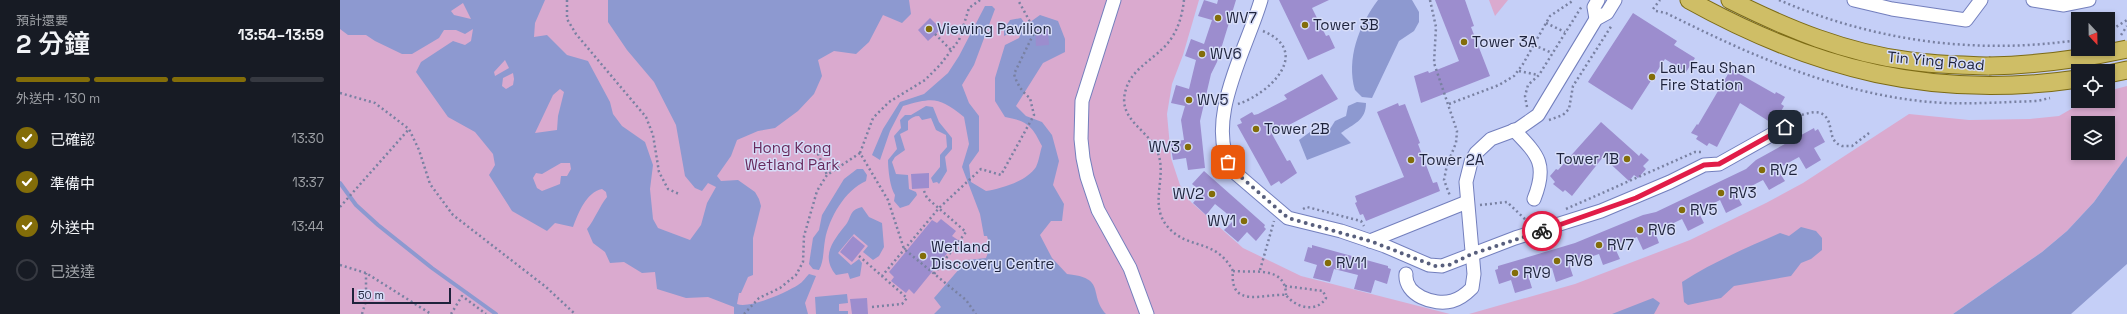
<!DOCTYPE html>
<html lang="zh-TW">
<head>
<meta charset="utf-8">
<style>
	body { margin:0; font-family:"Space Grotesk","Noto Sans TC",sans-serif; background:#242831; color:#f1f3f6; height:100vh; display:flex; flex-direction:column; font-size:15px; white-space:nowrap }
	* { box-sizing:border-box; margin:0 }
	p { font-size:13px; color:#9ea1a6 }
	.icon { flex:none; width:22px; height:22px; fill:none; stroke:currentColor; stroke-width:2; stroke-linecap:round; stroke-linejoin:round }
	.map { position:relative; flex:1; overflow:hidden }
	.sheet { display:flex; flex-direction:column; background:#171b24; width:340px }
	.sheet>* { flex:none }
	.needle { width:26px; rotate:158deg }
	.tools { position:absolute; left:1731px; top:12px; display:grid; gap:8px }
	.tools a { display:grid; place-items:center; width:44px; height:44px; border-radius:0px; background:#171b24; box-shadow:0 2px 6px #0003; font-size:20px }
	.scale { position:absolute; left:12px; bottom:10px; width:99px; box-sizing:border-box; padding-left:4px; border:2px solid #1e233c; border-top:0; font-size:11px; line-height:14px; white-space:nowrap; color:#1e233c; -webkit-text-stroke:3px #d6dcf8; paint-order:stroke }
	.pin { position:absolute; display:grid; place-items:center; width:34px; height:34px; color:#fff; margin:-17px; border-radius:8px; box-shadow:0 2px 6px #0006 }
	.courier { position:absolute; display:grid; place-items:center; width:40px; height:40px; margin:-20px; border:3px solid #e11d48; border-radius:50%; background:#fff; color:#222; box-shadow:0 1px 5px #0007 }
	.head em { font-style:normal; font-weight:600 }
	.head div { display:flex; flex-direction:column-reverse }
	.head { display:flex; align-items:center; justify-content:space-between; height:68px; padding:0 16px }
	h1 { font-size:26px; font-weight:600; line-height:30px }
	.bar { display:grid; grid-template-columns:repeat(4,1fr); gap:6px 4px; align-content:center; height:48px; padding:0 16px }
	.bar i { height:5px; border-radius:3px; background:#363941 }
	.bar .on { background:#836d09 }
	.bar p { grid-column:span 4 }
	ol { padding:0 16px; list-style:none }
	li { display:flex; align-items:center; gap:12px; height:44px }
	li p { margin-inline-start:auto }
	li .icon { padding:4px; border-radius:50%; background:#836d09; color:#fff; stroke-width:4 }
	li:last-child { color:#9ea1a6 }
	li i { width:22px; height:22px; border:2px solid #363941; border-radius:50% }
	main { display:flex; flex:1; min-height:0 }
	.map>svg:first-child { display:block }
	.green { fill:#daaacf; fill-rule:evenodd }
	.water { fill:#8d99d0; fill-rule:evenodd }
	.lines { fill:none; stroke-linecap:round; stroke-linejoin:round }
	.stream { stroke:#8d99d0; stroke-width:4 }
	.building { fill:#9c8dce }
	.minor-casing { stroke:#737fbd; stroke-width:15 }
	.major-casing { stroke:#7c6b15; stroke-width:19 }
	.path { stroke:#7981a2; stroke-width:2.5; stroke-dasharray:2 3; stroke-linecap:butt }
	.minor { stroke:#fff; stroke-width:13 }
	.major { stroke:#cfbe66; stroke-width:17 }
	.major-bridge-casing { stroke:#7c6b15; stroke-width:19; stroke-linecap:butt }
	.major-bridge { stroke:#cfbe66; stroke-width:17 }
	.done { stroke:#585f7d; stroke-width:4; stroke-dasharray:0 7.2 }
	.route { stroke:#e11d48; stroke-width:5 }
	.poi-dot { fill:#836d09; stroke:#d6dcf8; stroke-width:1.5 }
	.labels { text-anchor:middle; stroke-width:3; stroke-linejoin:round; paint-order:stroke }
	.poi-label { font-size:15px; fill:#1e233c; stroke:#d6dcf8; text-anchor:start }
	.street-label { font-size:15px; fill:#1e233c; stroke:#d6dcf8 }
	.park-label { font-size:15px; fill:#682a5d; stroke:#d6dcf8 }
</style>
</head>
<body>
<main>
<section class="sheet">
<div class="head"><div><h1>2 分鐘</h1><p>預計還要</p></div><em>13:54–13:59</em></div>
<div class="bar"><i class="on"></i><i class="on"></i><i class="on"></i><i></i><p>外送中 · 130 m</p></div>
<ol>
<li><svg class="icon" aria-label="check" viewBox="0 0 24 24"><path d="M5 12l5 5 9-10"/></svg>已確認<p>13:30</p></li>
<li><svg class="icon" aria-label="check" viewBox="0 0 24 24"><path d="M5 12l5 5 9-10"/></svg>準備中<p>13:37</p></li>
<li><svg class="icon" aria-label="check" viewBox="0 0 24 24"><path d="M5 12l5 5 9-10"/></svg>外送中<p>13:44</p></li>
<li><i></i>已送達</li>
</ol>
</section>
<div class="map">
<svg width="1787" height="314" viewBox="0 0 1787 314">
	<rect width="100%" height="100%" fill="#c5cff7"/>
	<g class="green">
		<polygon points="0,0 859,0 843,55 832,84 827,114 831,158 840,185 851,202 903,248 961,276 1110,314 0,314"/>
		<polygon points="1149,0 1168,0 1155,16"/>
		<path d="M1787 86V156L1754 202 1727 231 1702 252 1613 314H1129L1235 284 1350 240 1426 203 1463 183 1569 114 1629 120 1690 119 1719 116 1745 101H1768V91ZM1738 123H1768V153H1738Z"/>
	</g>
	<g class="water">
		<path d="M0 0H205L195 23 194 37 207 35 227 55 248 61 270 102 273 114 282 126 305 142 313 165 310 189 313 219 318 228 350 240 361 225 367 203 376 187 368 183 362 191 355 188 345 176 336 125 314 82 287 50 268 22V0H569L571 14 562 23 543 15 529 42 516 54 494 51 478 60 482 76 474 94 458 111 435 128 418 131 397 140 391 156 377 176 381 181 398 180 415 192 419 199 421 206 413 238V275L408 277 401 293H399L397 304C410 309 447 292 458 285 463 282 466 277 469 274L476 276 465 303 468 314H394V307L368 297 346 298 317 289 315 272 302 273 284 262 270 263 265 252 253 243 247 229C255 219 259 207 267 197L266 192 262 189C246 192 238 214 233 227L215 223 207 231 172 211 149 175 155 165 153 154 135 132 108 117 76 72 81 62 113 41 125 45 131 41 133 29 125 34 116 30H104L99 38 72 54H62L35 41 26 35H8L0 29ZM123 3 131 19 114 15 111 11ZM165 60 169 68 155 76 154 72ZM173 73 174 79 173 85 166 89 162 86 163 78ZM220 89 224 92 218 116 217 130 195 133 213 95ZM221 163H230L231 169 227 176H221L220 184 202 191 197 188 193 178 196 173 202 174Z"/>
		<path d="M1038 0H1072L1079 12V22L1074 31 1059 41 1032 98 1022 97 1015 90C1006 59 1019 25 1038 0Z"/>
		<path d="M645 6H652L655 9 634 65 622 85 629 103 639 116V151L629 165 631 182 646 191C661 189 687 181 696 167 699 161 700 152 702 146 692 126 688 121 665 117L655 101V78L665 45 679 38 681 33 674 31 664 36V29L670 20 681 18 686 25 700 15 718 21 725 39V52L703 63 676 106 686 116 702 122 712 135 719 161 713 185 724 204 722 221H711L700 235 712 258 727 274C767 278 748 294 766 314H594L601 307 594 298 627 260 646 258 650 247 647 236H644L640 214 622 167 629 144 624 117C599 97 594 97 563 106L550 131 540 160 532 155 543 129 560 102 584 94 608 73 619 56Z"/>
		<path d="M1017 102 1026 103C1026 121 1013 124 1001 133L1011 143 967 160 959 140 970 132 990 129 995 121 1006 116 1008 106Z"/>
		<path d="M586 106 593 107 599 122 612 138V149L605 157 607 171 599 184 597 182 593 183 591 178 600 167V155L607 147 606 135 596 130 591 118 582 120 579 116C574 116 571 118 568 121V130L560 134 565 150 555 157 552 162 556 174 568 175 569 189 576 192 577 195 569 205 560 208 554 201 555 195C550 188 548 169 548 160L557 149 554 136 561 128 560 120 565 115H571Z"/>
		<polygon points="1787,156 1787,264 1731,314 1613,314 1702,252 1727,231 1754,202"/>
		<path d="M517 169H523L527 175 526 181C505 190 489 218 485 240 483 251 484 261 479 270L473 269 469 264 473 238 479 230 482 215 504 179Z"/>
		<path d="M522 207 529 217 542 223 544 247 539 256 533 260 523 252 528 246 514 234 498 253 511 265 519 259 522 263 520 276 510 279 508 273 496 275C481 257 492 242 504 227 512 219 508 210 522 207Z"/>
		<path d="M1461 227 1476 231 1482 238V250L1471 259 1461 263 1451 276 1394 286 1381 298 1348 305 1344 302 1342 282C1373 262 1406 248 1440 233L1449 236Z"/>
		<polygon points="507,294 508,303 499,304 499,311 508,311 508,314 476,314 475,297"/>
		<polygon points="1313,298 1320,303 1314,314 1272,314"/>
	</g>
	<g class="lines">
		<polyline class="stream" points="0,183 16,205 38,225 92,268 156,314"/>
	</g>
	<g class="building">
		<polygon points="864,0 877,4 878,0 896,0 877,62 871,74 860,121 865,168 848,170 846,158 833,160 830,142 844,140 841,120 845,106 831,103 836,85 849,89 856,60 845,56 851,39 864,44 872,20 858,16"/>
		<polygon points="939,0 989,0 972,8 986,36 989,35 995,48 968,60"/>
		<polygon points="1095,0 1125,0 1134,26 1131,27 1150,76 1081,103 1074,76 1088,71 1089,73 1119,61"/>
		<polygon points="1293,13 1337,41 1334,45 1355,58 1346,72 1325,59 1292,110 1248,82"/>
		<polygon points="590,18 601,29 588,41 578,30"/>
		<polygon points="695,28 708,28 709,45 696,46"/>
		<polygon points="1391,69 1435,94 1436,92 1445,97 1441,104 1444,106 1438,117 1434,114 1430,122 1400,103 1377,147 1369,143 1367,146 1356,139 1358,136 1351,133 1357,124 1358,125"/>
		<polygon points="982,74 998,99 932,134 947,161 950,160 957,173 941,184 939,181 931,186 897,125 902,123 900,119 912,112 914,115 918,114 947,99 944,95"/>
		<polygon points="1058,103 1059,106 1065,104 1080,143 1078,144 1093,183 1097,182 1100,191 1026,221 1023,214 1020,215 1015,203 1017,202 1015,196 1064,177 1037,112"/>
		<polygon points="1261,122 1299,156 1301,153 1309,160 1303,166 1306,169 1298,178 1294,175 1289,181 1263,157 1232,196 1225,190 1223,192 1213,184 1215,182 1210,176 1216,169 1218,170"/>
		<polygon points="1474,128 1475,131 1478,129 1485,142 1474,148 1481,160 1466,169 1459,157 1437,169 1445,181 1429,190 1423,180 1396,194 1402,205 1386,213 1380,200 1358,211 1364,223 1348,231 1342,219 1315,232 1319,243 1303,250 1297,237 1274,246 1280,259 1263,265 1259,254 1229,264 1233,276 1216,282 1212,268 1200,271 1188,275 1192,288 1175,293 1171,280 1159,284 1155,270 1158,269 1158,266 1235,243 1303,215 1316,212 1406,169 1416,160"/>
		<polygon points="864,171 925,225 924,227 926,229 916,241 907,232 898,242 884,230 894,220 885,212 875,204 866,215 853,203 862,192 852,184"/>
		<polygon points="589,173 589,188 572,189 571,174"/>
		<polygon points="601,219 616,231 612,236 618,240 574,294 569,289 566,293 551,281 554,277 549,272 592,220 597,223"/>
		<polygon points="513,236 525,246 512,262 500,252"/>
		<polygon points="972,245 1048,266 1048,268 1051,269 1047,284 1035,280 1031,293 1014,289 1018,275 994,269 990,282 973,278 977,265 964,261 968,247 972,248"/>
		<polygon points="527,298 528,314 512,314 510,299"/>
	</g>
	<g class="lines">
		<defs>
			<g id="minor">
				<polyline points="774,0 742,101 741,139 743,158 747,177 758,210 790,268 807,314"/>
				<path d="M921 0C907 49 862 123 893 171L948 218 1001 231 1045 246 1089 265 1102 266 1175 238 1261 211 1330 182 1364 165 1379 164 1445 127"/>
				<polyline points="1514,0 1552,9 1626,20 1641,0"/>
				<polyline points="1693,0 1724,5 1749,0"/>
				<polyline points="1256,19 1254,7 1258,0"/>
				<path d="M1174 130C1198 155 1208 164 1194 199"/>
				<polyline points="1030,241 1127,202"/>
				<path d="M1066 274C1064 295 1094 306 1112 301 1120 299 1126 294 1132 288L1134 274 1126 182 1131 162 1136 153 1151 139 1178 129 1198 115 1256 19 1267 13 1275 0"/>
			</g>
			<g id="major">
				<path d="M1349 0C1475 70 1594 100 1738 79"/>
				<path d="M1390 0C1448 29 1506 53 1570 61 1597 65 1623 65 1649 66"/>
				<polyline points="1768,74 1787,70"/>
			</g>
		</defs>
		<use href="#minor" class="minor-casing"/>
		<use href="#major" class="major-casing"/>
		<g class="path">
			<polyline points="227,0 227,19 236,34 306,117 313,135 319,172 328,189 339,194"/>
			<path d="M844 0C842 18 836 37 822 49 810 61 791 71 786 89 776 120 809 129 818 153 827 178 809 204 827 226 848 251 875 237 893 271 889 310 925 293 946 295 955 307 976 314 986 298L983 291 945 286"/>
			<polyline points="1090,0 1096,27 1094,63 1117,131 1116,143 1107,165 1104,180 1110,196"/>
			<path d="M1439 0C1534 41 1635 55 1738 40"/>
			<polyline points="1313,9 1320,0"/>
			<path d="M1316 11 1326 13C1414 57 1506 98 1605 103 1636 104 1666 102 1697 101L1710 98"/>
			<polyline points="1206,23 1225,32"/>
			<polyline points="1768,32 1787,20"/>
			<polyline points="595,34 611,50"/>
			<polyline points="1781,35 1787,26"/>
			<polyline points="1194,45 1212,53"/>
			<polyline points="1179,71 1198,75"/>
			<polyline points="0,93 35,103 69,129 79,150 90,184 113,215 206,287 235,314"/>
			<path d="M898 104C929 94 973 52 923 31"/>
			<polyline points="1109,104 1159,85 1174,76 1183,64 1210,16 1234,0"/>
			<polyline points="1187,107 1185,96 1188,85 1199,75 1242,6"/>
			<path d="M1452 116C1463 117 1476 107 1485 116 1494 125 1487 141 1502 146H1512L1529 133"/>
			<polyline points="1209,120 1223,115 1229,109 1233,86 1272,25"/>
			<polyline points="476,149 487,175"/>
			<polyline points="520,153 533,118 549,102 585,80 600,65 619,40 629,8 640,0"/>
			<polyline points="584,191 587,198 626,232 594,274"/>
			<polyline points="1140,205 1167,202 1187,221"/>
			<polyline points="0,207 69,129"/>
			<polyline points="963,209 967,207 1021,221 1024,226"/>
			<polyline points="1226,209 1355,152 1361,152"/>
			<path d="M519 256 542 276 599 208 641 169 661 175 694 115 690 98C682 92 677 84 674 74L693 35 689 20 678 0"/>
			<polyline points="0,265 26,273 91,314"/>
			<polyline points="920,270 934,221"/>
			<path d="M893 271C912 273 946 265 946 295"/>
			<polyline points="532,307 562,304 567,298 542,276"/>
			<polyline points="22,314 26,301 26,273"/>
			<polyline points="111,314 122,296 146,314"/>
			<polyline points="404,314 419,298 440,288 456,275 463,262 464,236 477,191 487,175 520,153 548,200 564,249 626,300 636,314"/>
		</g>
		<use href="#minor" class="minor"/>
		<use href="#major" class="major"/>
		<defs>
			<path id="major-bridge" d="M1649 66C1696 65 1741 59 1787 49"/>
		</defs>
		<use href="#major-bridge" class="major-bridge-casing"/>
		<use href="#major-bridge" class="major-bridge"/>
	</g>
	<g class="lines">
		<polyline class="done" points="888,162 893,170 948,218 1030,241 1095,266 1109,265 1132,254 1202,231"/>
		<polyline class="route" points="1202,231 1296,198 1364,165 1379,164 1445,127"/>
	</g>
	<g class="poi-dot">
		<circle cx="878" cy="18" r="4"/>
		<circle cx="965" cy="25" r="4"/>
		<circle cx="589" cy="29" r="4"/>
		<circle cx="1124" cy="42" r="4"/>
		<circle cx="862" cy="54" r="4"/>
		<circle cx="1312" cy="77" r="4"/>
		<circle cx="849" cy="100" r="4"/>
		<circle cx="916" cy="129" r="4"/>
		<circle cx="848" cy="147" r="4"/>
		<circle cx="1287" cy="159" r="4"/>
		<circle cx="1071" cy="160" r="4"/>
		<circle cx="1422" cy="170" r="4"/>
		<circle cx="1381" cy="193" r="4"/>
		<circle cx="872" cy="194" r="4"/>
		<circle cx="1342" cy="210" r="4"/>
		<circle cx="904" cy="221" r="4"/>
		<circle cx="1300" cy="230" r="4"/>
		<circle cx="1259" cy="245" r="4"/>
		<circle cx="583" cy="256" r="4"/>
		<circle cx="1217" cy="261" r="4"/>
		<circle cx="988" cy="263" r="4"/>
		<circle cx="1175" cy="273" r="4"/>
	</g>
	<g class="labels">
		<g class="poi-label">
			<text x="886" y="23">WV7</text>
			<text x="973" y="30">Tower 3B</text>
			<text x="597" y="34">Viewing Pavilion</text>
			<text x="1132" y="47">Tower 3A</text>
			<text x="870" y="59">WV6</text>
			<text x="1320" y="73">Lau Fau Shan<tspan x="1320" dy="17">Fire Station</tspan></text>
			<text x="857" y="105">WV5</text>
			<text x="924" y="134">Tower 2B</text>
			<text x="840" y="152" text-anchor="end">WV3</text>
			<text x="1279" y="164" text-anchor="end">Tower 1B</text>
			<text x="1079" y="165">Tower 2A</text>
			<text x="1430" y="175">RV2</text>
			<text x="1389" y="198">RV3</text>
			<text x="864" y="199" text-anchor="end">WV2</text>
			<text x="1350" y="215">RV5</text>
			<text x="896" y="226" text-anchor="end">WV1</text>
			<text x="1308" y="235">RV6</text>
			<text x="1267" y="250">RV7</text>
			<text x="591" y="252">Wetland<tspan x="591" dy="17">Discovery Centre</tspan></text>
			<text x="1225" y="266">RV8</text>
			<text x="996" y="268">RV11</text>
			<text x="1183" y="278">RV9</text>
		</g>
		<g class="street-label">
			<text transform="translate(1596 61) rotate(5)" y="5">Tin Ying Road</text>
		</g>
		<g class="park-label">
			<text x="452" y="153">Hong Kong<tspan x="452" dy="17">Wetland Park</tspan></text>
		</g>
	</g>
</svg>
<div class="tools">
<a><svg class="needle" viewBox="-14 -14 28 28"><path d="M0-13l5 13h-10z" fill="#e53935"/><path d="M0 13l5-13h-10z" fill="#9ea1a6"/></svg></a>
<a><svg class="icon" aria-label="locate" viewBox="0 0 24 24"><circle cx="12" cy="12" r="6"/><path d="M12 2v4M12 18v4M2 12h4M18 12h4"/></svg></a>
<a><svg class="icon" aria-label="layers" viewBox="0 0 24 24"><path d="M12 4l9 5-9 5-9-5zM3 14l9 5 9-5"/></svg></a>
</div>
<div class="scale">50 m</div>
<div class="pin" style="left:888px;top:162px;background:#ea580c"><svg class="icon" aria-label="bag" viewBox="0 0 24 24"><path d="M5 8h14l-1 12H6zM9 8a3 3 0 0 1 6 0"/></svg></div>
<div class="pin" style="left:1445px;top:127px;background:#1f2937"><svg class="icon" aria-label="home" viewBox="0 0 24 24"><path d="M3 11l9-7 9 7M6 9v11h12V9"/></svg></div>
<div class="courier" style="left:1202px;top:231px"><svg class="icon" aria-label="bike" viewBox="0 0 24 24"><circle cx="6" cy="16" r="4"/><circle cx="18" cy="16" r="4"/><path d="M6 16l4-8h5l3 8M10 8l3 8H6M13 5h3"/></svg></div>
</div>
</main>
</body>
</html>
